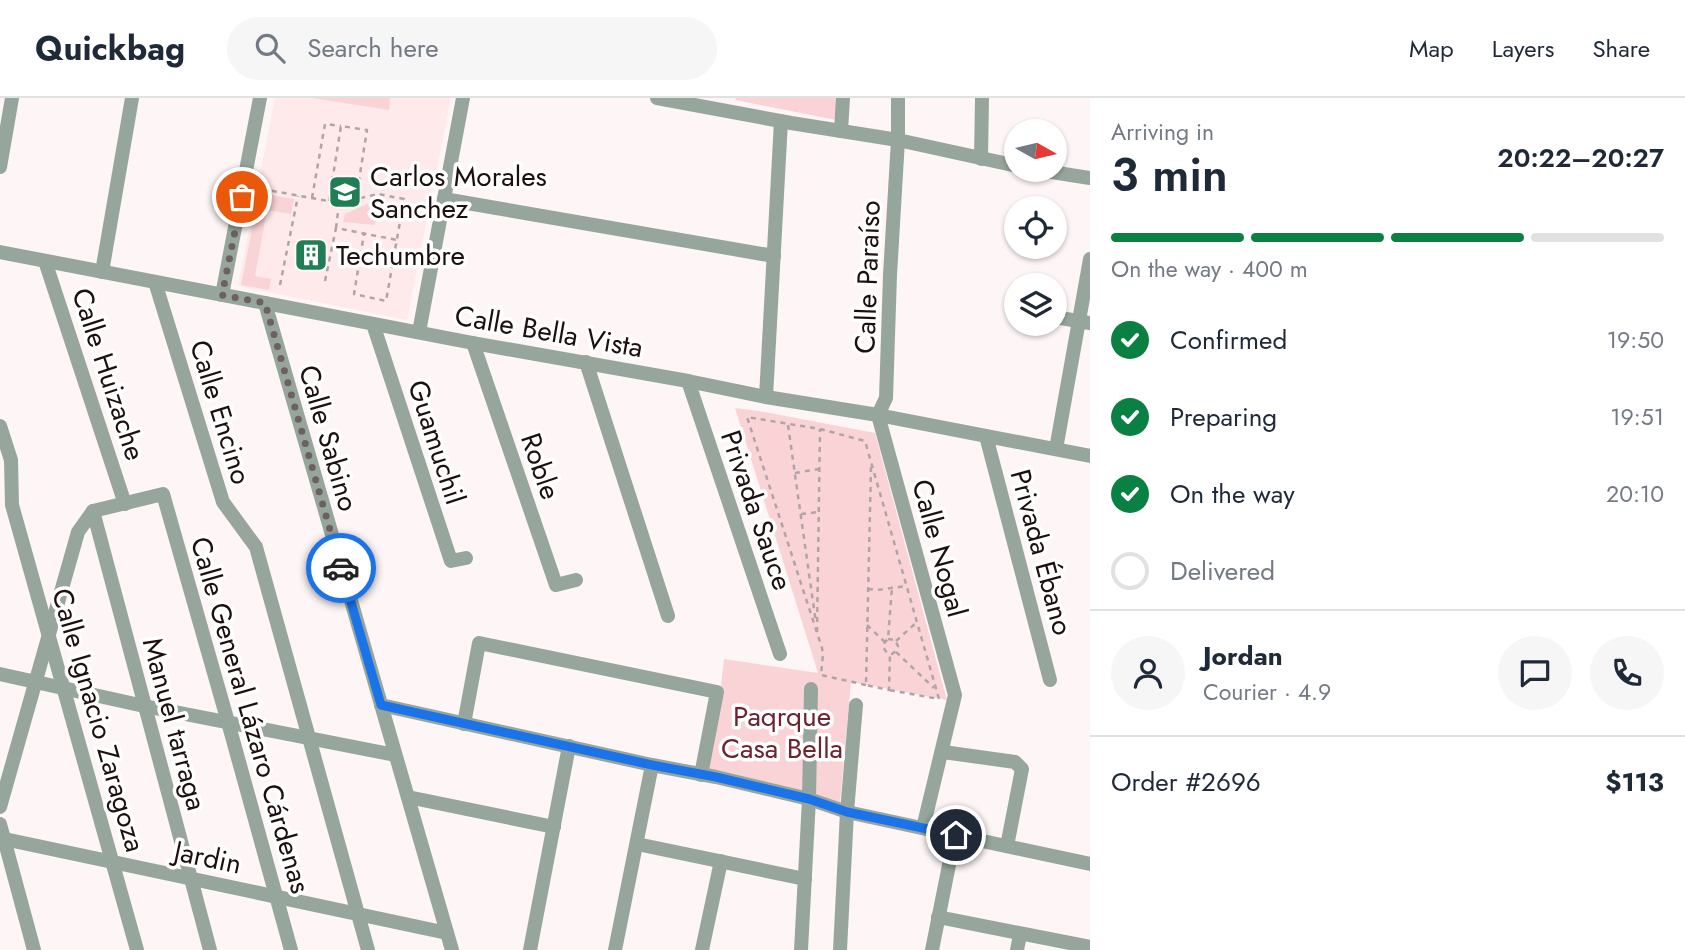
<!DOCTYPE html>
<html lang="en">
<head>
<meta charset="utf-8">
<style>
	body { margin:0; font-family:Jost,sans-serif; background:#f6f6f7; color:#1f2937; height:100vh; display:flex; flex-direction:column; font-size:26px; white-space:nowrap }
	* { box-sizing:border-box; margin:0 }
	p { font-size:23px; color:#747a83 }
	.icon { flex:none; width:38px; height:38px; fill:none; stroke:currentColor; stroke-width:2; stroke-linecap:round; stroke-linejoin:round }
	.map { position:relative; flex:1; overflow:hidden }
	.drawer { display:flex; flex-direction:column; background:#fff; width:595px }
	.drawer>* { flex:none }
	.needle { width:46px; rotate:98deg }
	.buttons { position:absolute; left:1004px; top:21px; display:grid; gap:14px }
	.buttons a { display:grid; place-items:center; width:63px; height:63px; border-radius:50%; background:#fff; box-shadow:0 2px 5px #0004; font-size:35px }
	.pin { position:absolute; display:grid; place-items:center; width:60px; height:60px; color:#fff; margin:-30px; border:4px solid #fff; border-radius:50%; box-shadow:0 2px 7px #0007 }
	.courier { position:absolute; display:grid; place-items:center; width:70px; height:70px; margin:-35px; border:5px solid #1a73e8; border-radius:50%; background:#fff; color:#222; box-shadow:0 2px 9px #0007 }
	.head em { font-style:normal; font-weight:600 }
	.head div { display:flex; flex-direction:column-reverse }
	.head { display:flex; align-items:center; justify-content:space-between; height:119px; padding:0 21px }
	h1 { font-size:46px; font-weight:600; line-height:52px }
	.bar { display:grid; grid-template-columns:repeat(4,1fr); gap:10px 7px; align-content:center; height:84px; padding:0 21px }
	.bar i { height:9px; border-radius:5px; background:#e0e1e3 }
	.bar .selected { background:#0b8043 }
	.bar p { grid-column:span 4 }
	.line { display:flex; align-items:center; gap:18px; padding:0 21px; border-top:2px solid #e0e1e3 }
	.line div { flex:1 }
	.round { display:grid; place-items:center; flex:none; width:74px; height:74px; border-radius:37px; background:#f6f6f7 }
	ol { padding:0 21px; list-style:none }
	li { display:flex; align-items:center; gap:21px; height:77px }
	li p { margin-inline-start:auto }
	li .icon { padding:7px; border-radius:50%; background:#0b8043; color:#fff; stroke-width:4 }
	li:last-child { color:#747a83 }
	li i { width:38px; height:38px; border:4px solid #e0e1e3; border-radius:50% }
	header { display:flex; align-items:center; gap:42px; box-sizing:border-box; height:98px; padding:0 35px; background:#fff; border-bottom:2px solid #e0e1e3 }
	header strong { font-size:33px }
	nav { display:flex; gap:38px; margin-inline-start:auto; font-size:24px }
	.search { width:490px; height:63px; background:#f6f6f7; display:flex; align-items:center; gap:18px; box-sizing:border-box; padding:0 24px; border-radius:38px; color:#747a83; font-size:26px }
	main { display:flex; flex:1; min-height:0 }
	.map>svg:first-child { display:block }
	.built { fill:#fee9eb }
	.green { fill:#fad3d6 }
	.lines { fill:none; stroke-linecap:round; stroke-linejoin:round }
	.path { stroke:#b0a5a6; stroke-width:2.5; stroke-dasharray:5 5; stroke-linecap:butt }
	.minor { stroke:#97a69d; stroke-width:14 }
	.done { stroke:#6c6060; stroke-width:7; stroke-dasharray:0 12.6 }
	.route { stroke:#1a73e8; stroke-width:9 }
	.labels { text-anchor:middle; stroke-width:7; stroke-linejoin:round; paint-order:stroke }
	.poi-label { font-size:28px; fill:#1d0f10; stroke:#fff; text-anchor:start }
	.street-label { font-size:28px; fill:#1d0f10; stroke:#fff }
	.park-label { font-size:28px; fill:#6f2230; stroke:#fff }
</style>
</head>
<body>
<header>
<strong>Quickbag</strong>
<div class="search"><svg class="icon" aria-label="search" viewBox="0 0 24 24"><circle cx="10" cy="10" r="6"/><path d="M15 15l6 6"/></svg>Search here</div>
<nav><a>Map</a><a>Layers</a><a>Share</a></nav>
</header>
<main>
<div class="map">
<svg width="1090" height="852" viewBox="0 0 1090 852">
	<rect width="100%" height="100%" fill="#fef6f6"/>
	<polygon class="built" points="275,0 451,0 407,222 238,188"/>
	<g class="green">
		<polygon points="313,0 390,0 389,12"/>
		<polygon points="736,0 836,0 836,22 735,2"/>
		<polygon points="259,95 294,101 291,116 267,112 255,178 271,181 269,192 241,187"/>
		<polygon points="380,100 375,127 343,124 345,116"/>
		<polygon points="735,310 759,313 875,335 947,602 851,584 839,716 808,707 704,683 720,596 724,561 818,575"/>
	</g>
	<g class="lines">
		<g class="path">
			<polyline points="262,91 339,105 378,96 404,101 386,203 354,196 364,136"/>
			<polyline points="312,100 325,26 341,28"/>
			<polyline points="329,103 341,28 367,32 356,101"/>
			<polyline points="336,130 339,105"/>
			<polyline points="325,183 336,130 397,142"/>
			<polyline points="280,187 298,98"/>
			<polyline points="788,327 816,525"/>
			<polyline points="871,369 866,587 889,592 890,556"/>
			<polyline points="795,375 819,371"/>
			<polyline points="801,416 819,414"/>
			<polyline points="868,491 877,492 906,488"/>
			<polyline points="867,527 885,544"/>
			<polyline points="817,534 820,331"/>
			<polyline points="888,541 895,542 898,548 896,553 892,556 887,555 883,549 885,544 888,541 892,490"/>
			<polyline points="896,543 917,524"/>
			<polyline points="896,554 934,590"/>
			<polyline points="866,587 821,577 823,556 822,550 747,319 820,331 865,343 939,601 889,592"/>
		</g>
		<g class="minor">
			<polyline points="657,0 791,25 898,42 1017,68"/>
			<polyline points="841,33 843,0"/>
			<polyline points="981,61 982,0"/>
			<polyline points="0,69 12,0"/>
			<polyline points="1039,72 1090,80"/>
			<polyline points="444,101 774,158"/>
			<polyline points="0,154 473,245 688,283 766,299 878,317 1090,358"/>
			<polyline points="45,163 125,406"/>
			<polyline points="102,174 132,0"/>
			<polyline points="155,184 223,404 256,449 368,852"/>
			<polyline points="222,197 260,0"/>
			<polyline points="265,205 452,852"/>
			<polyline points="1055,219 1090,225"/>
			<polyline points="373,226 451,463 466,460"/>
			<polyline points="419,234 463,0"/>
			<polyline points="473,245 556,487 576,482"/>
			<polyline points="586,264 668,518"/>
			<polyline points="688,283 780,556"/>
			<polyline points="766,299 781,23"/>
			<polyline points="878,317 955,597 923,730"/>
			<polyline points="878,317 886,300 890,177 898,42 898,0"/>
			<polyline points="0,328 11,362 12,407 137,852"/>
			<polyline points="986,338 1050,582"/>
			<polyline points="1056,351 1090,161"/>
			<polyline points="93,413 163,396 228,624 291,852"/>
			<polyline points="93,413 210,852"/>
			<polyline points="0,576 144,608 395,657"/>
			<polyline points="381,607 652,667 716,679 809,701 847,714 1090,766"/>
			<polyline points="464,626 479,545 717,594 701,677"/>
			<polyline points="943,654 1015,664 1022,671 1007,748"/>
			<polyline points="408,699 554,729"/>
			<polyline points="0,709 78,434 93,413"/>
			<polyline points="0,726 34,852"/>
			<polyline points="0,740 447,835"/>
			<polyline points="637,746 805,781"/>
			<polyline points="938,819 1090,849"/>
			<polyline points="530,852 569,648"/>
			<polyline points="615,852 652,667"/>
			<polyline points="702,852 721,763"/>
			<polyline points="801,852 809,701 811,591"/>
			<polyline points="840,852 847,714 856,607"/>
			<polyline points="932,852 955,737"/>
			<polyline points="1017,852 1020,837"/>
		</g>
	</g>
	<g class="lines">
		<polyline class="done" points="242,99 222,197 265,205 341,470"/>
		<polyline class="route" points="341,470 381,607 652,667 716,679 809,701 847,714 956,737"/>
	</g>
	<defs>
		<symbol id="school-square" viewBox="-11 -11 22 22"><rect x="-9" y="-9" width="18" height="18" rx="4" fill="#217d53" stroke="#fff"/><path d="M0-5L7-2L0 1L-7-2ZM-4 1L0 2.5L4 1V4Q0 6-4 4Z" fill="#fff"/></symbol>
		<symbol id="building-square" viewBox="-11 -11 22 22"><rect x="-9" y="-9" width="18" height="18" rx="4" fill="#217d53" stroke="#fff"/><path d="M-4-6H4V6H1V3H-1V6H-4ZM-2.5-4.3h1.7v1.8h-1.7ZM.8-4.3h1.7v1.8H.8ZM-2.5-1h1.7V.8h-1.7ZM.8-1h1.7V.8H.8Z" fill="#fff"/></symbol>
	</defs>
	<g fill-rule="evenodd">
		<use href="#school-square" x="326" y="75" width="38" height="38"/>
		<use href="#building-square" x="292" y="138" width="38" height="38"/>
	</g>
	<g class="labels">
		<g class="poi-label">
			<text x="370" y="88">Carlos Morales<tspan x="370" dy="32">Sanchez</tspan></text>
			<text x="336" y="167">Techumbre</text>
		</g>
		<g class="street-label">
			<text transform="translate(867 179) rotate(-88)" y="10">Calle Paraíso</text>
			<text transform="translate(549 233) rotate(10)" y="10">Calle Bella Vista</text>
			<text transform="translate(109 276) rotate(72)" y="10">Calle Huizache</text>
			<text transform="translate(221 314) rotate(73)" y="10">Calle Encino</text>
			<text transform="translate(329 340) rotate(74)" y="10">Calle Sabino</text>
			<text transform="translate(437 344) rotate(72)" y="10">Guamuchil</text>
			<text transform="translate(541 368) rotate(71)" y="10">Roble</text>
			<text transform="translate(757 412) rotate(71)" y="10">Privada Sauce</text>
			<text transform="translate(940 450) rotate(75)" y="10">Calle Nogal</text>
			<text transform="translate(1042 454) rotate(75)" y="10">Privada Ébano</text>
			<text transform="translate(251 617) rotate(74)" y="10">Calle General Lázaro Cárdenas</text>
			<text transform="translate(99 622) rotate(74)" y="10">Calle Ignacio Zaragoza</text>
			<text transform="translate(175 626) rotate(75)" y="10">Manuel tarraga</text>
			<text transform="translate(208 759) rotate(12)" y="10">Jardin</text>
		</g>
		<g class="park-label">
			<text x="782" y="628">Paqrque<tspan x="782" dy="32">Casa Bella</tspan></text>
		</g>
	</g>
</svg>
<div class="buttons">
<a><svg class="needle" viewBox="-14 -14 28 28"><path d="M0-13l5 13h-10z" fill="#e53935"/><path d="M0 13l5-13h-10z" fill="#747a83"/></svg></a>
<a><svg class="icon" aria-label="locate" viewBox="0 0 24 24"><circle cx="12" cy="12" r="6"/><path d="M12 2v4M12 18v4M2 12h4M18 12h4"/></svg></a>
<a><svg class="icon" aria-label="layers" viewBox="0 0 24 24"><path d="M12 4l9 5-9 5-9-5zM3 14l9 5 9-5"/></svg></a>
</div>
<div class="pin" style="left:242px;top:99px;background:#ea580c"><svg class="icon" aria-label="bag" viewBox="0 0 24 24"><path d="M5 8h14l-1 12H6zM9 8a3 3 0 0 1 6 0"/></svg></div>
<div class="pin" style="left:956px;top:737px;background:#1f2937"><svg class="icon" aria-label="home" viewBox="0 0 24 24"><path d="M3 11l9-7 9 7M6 9v11h12V9"/></svg></div>
<div class="courier" style="left:341px;top:470px"><svg class="icon" aria-label="car" viewBox="0 0 24 24"><path d="M5 17H2v-5l4-1 3-4h7l3 4 3 1v5h-3M9 17h6M6 11h13"/><circle cx="7" cy="17" r="2"/><circle cx="17" cy="17" r="2"/></svg></div>
</div>
<section class="drawer">
<div class="head"><div><h1>3 min</h1><p>Arriving in</p></div><em>20:22–20:27</em></div>
<div class="bar"><i class="selected"></i><i class="selected"></i><i class="selected"></i><i></i><p>On the way · 400 m</p></div>
<ol>
<li><svg class="icon" aria-label="check" viewBox="0 0 24 24"><path d="M5 12l5 5 9-10"/></svg>Confirmed<p>19:50</p></li>
<li><svg class="icon" aria-label="check" viewBox="0 0 24 24"><path d="M5 12l5 5 9-10"/></svg>Preparing<p>19:51</p></li>
<li><svg class="icon" aria-label="check" viewBox="0 0 24 24"><path d="M5 12l5 5 9-10"/></svg>On the way<p>20:10</p></li>
<li><i></i>Delivered</li>
</ol>
<div class="line" style="height:126px"><a class="round"><svg class="icon" aria-label="person" viewBox="0 0 24 24"><circle cx="12" cy="8" r="4"/><path d="M4 21q1-7 8-7t8 7"/></svg></a><div><b>Jordan</b><p>Courier · 4.9</p></div><a class="round"><svg class="icon" aria-label="chat" viewBox="0 0 24 24"><path d="M4 5h16v11H9l-5 4z"/></svg></a><a class="round"><svg class="icon" aria-label="phone" viewBox="0 0 24 24"><path d="M5 4h4l2 5-3 2q2 4 5 5l2-3 5 2v4C11 20 4 13 5 4z"/></svg></a></div>
<div class="line" style="height:91px"><div>Order #2696</div><b>$113</b></div>
</section>
</main>
</body>
</html>
